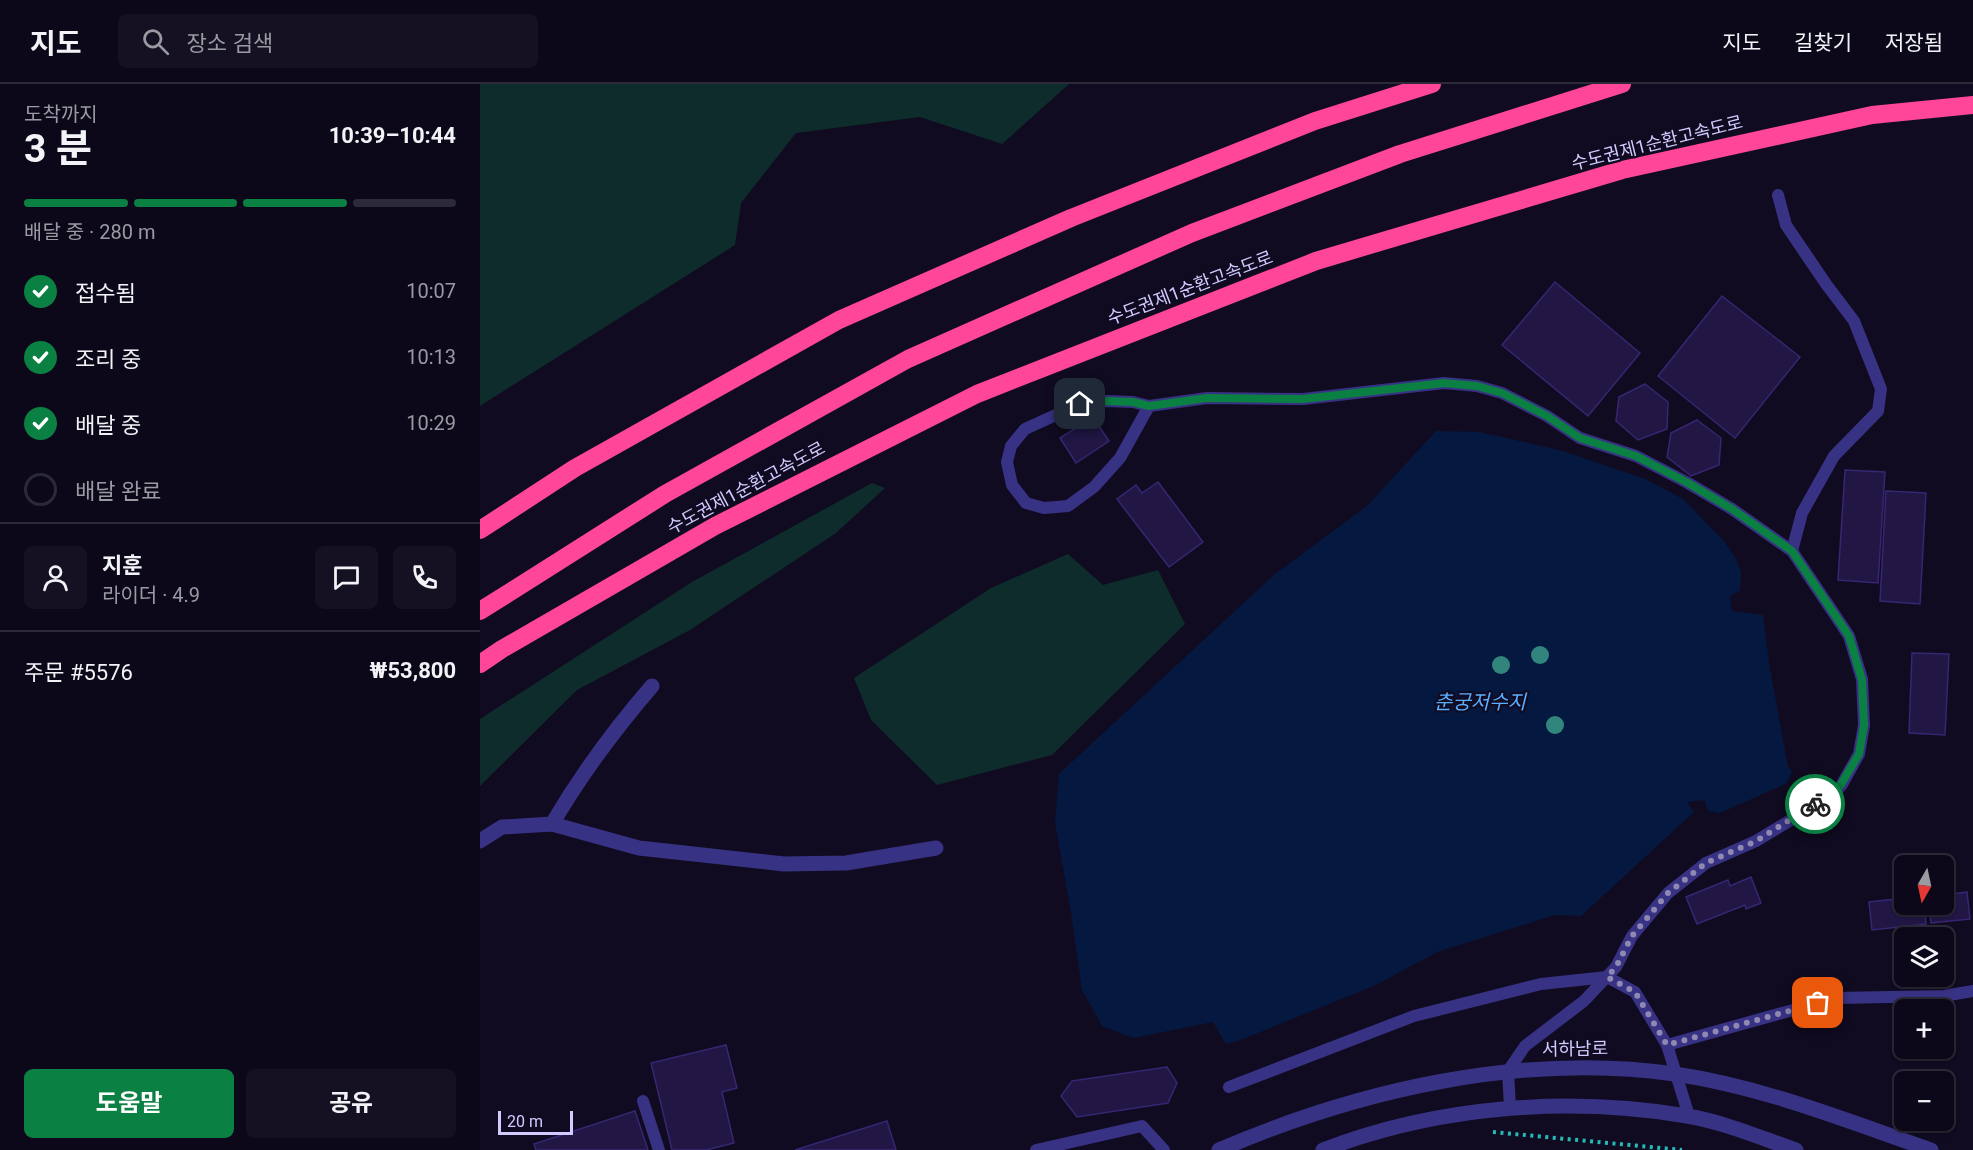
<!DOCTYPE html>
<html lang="ko">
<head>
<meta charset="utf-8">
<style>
	body { margin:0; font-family:Roboto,"Noto Sans KR",sans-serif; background:#151122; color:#f1f3f6; height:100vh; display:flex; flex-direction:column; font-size:22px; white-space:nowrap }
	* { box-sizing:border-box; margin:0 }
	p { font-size:20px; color:#9a9aa2 }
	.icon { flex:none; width:33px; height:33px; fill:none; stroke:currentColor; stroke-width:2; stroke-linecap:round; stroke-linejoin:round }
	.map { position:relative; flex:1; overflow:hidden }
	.details { display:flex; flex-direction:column; background:#0c0819; width:480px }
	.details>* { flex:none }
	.needle { width:39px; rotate:189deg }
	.controls { position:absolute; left:1414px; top:771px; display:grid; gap:12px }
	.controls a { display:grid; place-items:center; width:60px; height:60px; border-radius:9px; background:#0c0819; box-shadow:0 2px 4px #0004,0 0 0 2px #2c2938; font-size:30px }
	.scale { position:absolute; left:18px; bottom:15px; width:75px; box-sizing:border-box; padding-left:6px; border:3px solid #d3cbff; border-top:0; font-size:16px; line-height:21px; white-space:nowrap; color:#d3cbff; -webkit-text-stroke:4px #100b21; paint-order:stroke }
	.pin { position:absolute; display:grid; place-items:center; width:51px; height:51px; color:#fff; margin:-26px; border-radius:12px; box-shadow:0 3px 9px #0006 }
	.courier { position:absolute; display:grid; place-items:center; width:60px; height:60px; margin:-30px; border:4px solid #0b8043; border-radius:50%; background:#fff; color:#222; box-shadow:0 2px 8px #0007 }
	.summary em { font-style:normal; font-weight:700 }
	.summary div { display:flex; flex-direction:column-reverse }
	.summary { display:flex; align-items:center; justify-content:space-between; height:102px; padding:0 24px }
	h1 { font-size:39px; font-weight:700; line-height:45px }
	.bar { display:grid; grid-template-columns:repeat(4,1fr); gap:9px 6px; align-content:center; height:72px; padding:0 24px }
	.bar i { height:8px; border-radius:4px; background:#2c2938 }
	.bar .current { background:#0b8043 }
	.bar p { grid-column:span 4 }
	.line { display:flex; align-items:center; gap:15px; padding:0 24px; border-top:2px solid #2c2938 }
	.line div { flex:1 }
	.round { display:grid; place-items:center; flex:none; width:63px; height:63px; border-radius:9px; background:#151122 }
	ol { padding:0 24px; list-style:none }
	li { display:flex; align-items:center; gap:18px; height:66px }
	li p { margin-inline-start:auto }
	li .icon { padding:6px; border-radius:50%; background:#0b8043; color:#fff; stroke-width:4 }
	li:last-child { color:#9a9aa2 }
	li i { width:33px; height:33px; border:3px solid #2c2938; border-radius:50% }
	.primary-button { display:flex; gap:12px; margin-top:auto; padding:12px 24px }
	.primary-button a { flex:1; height:69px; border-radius:9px; background:#0b8043; color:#fff; font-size:24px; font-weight:700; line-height:69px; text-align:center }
	.primary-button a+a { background:#151122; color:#f1f3f6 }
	header { display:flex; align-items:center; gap:36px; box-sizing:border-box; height:84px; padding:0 30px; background:#0c0819; border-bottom:2px solid #2c2938 }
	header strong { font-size:28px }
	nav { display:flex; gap:33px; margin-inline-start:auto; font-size:21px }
	.search { width:420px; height:54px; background:#151122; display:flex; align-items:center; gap:15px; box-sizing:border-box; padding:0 21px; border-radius:9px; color:#9a9aa2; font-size:22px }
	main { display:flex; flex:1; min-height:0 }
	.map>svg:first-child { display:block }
	.green { fill:#0e2c2b }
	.water { fill:#051940 }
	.building { fill:#211644; stroke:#372672; stroke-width:1.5 }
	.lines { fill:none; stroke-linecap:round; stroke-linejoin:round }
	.path { stroke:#24bbb6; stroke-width:4; stroke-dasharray:3 4.5; stroke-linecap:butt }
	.service { stroke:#383284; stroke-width:12 }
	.minor { stroke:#383284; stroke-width:15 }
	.tertiary { stroke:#383284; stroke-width:15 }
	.motorway { stroke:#ff4699; stroke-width:18 }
	.tree { fill:#32857c }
	.done { stroke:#8f88b1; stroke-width:6; stroke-dasharray:0 10.8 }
	.route { stroke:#0b8043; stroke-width:8 }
	.labels { text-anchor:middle; stroke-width:4.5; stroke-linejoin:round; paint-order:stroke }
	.street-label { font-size:18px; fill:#d3cbff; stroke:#100b21 }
	.water-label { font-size:20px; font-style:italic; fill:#59adff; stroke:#100b21 }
</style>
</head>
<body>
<header>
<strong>지도</strong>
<div class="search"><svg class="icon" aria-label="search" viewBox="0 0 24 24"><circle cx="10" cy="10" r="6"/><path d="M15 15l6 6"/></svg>장소 검색</div>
<nav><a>지도</a><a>길찾기</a><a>저장됨</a></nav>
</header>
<main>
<section class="details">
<div class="summary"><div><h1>3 분</h1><p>도착까지</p></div><em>10:39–10:44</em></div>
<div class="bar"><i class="current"></i><i class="current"></i><i class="current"></i><i></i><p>배달 중 · 280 m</p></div>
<ol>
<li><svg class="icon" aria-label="check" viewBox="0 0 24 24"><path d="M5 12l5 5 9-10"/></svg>접수됨<p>10:07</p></li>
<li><svg class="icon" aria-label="check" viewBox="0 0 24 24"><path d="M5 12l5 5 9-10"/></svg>조리 중<p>10:13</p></li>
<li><svg class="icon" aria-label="check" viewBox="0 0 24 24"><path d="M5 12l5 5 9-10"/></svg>배달 중<p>10:29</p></li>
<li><i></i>배달 완료</li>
</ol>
<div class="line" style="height:108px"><a class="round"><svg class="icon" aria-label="person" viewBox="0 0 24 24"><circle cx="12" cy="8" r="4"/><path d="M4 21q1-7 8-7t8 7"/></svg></a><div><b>지훈</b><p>라이더 · 4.9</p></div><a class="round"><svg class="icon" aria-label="chat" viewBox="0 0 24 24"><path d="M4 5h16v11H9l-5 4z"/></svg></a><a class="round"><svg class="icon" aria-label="phone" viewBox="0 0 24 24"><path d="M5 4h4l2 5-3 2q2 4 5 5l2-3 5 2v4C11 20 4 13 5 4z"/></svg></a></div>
<div class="line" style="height:78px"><div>주문 #5576</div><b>₩53,800</b></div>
<div class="primary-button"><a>도움말</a><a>공유</a></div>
</section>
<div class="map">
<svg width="1493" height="1066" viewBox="0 0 1493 1066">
	<rect width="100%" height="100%" fill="#100b21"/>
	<g class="green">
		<polygon points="0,0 589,0 522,60 440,33 316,49 261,119 255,161 0,322"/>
		<polygon points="392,399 405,404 356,449 210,546 97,606 0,702 0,635 212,498"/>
		<polygon points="588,470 623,501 678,486 705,540 572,671 457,701 391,636 374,594 511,504"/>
	</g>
	<polygon class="water" points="956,347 1000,348 1083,367 1165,395 1203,415 1243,456 1255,473 1261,488 1260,506 1250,512 1252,527 1283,531 1289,579 1308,683 1312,687 1307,699 1240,729 1228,727 1224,716 1207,718 1214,728 1101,832 1075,831 957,868 896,901 758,957 746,960 733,938 653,954 622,942 602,906 591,828 575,739 579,690 795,490 887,422"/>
	<g class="building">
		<polygon points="1075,198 1160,269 1108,332 1022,261"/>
		<polygon points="1242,212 1320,273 1255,354 1178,292"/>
		<polygon points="1165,300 1188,318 1187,345 1158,356 1136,337 1139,313"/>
		<polygon points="613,333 629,357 596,379 580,354"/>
		<polygon points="1217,336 1241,354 1239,381 1211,392 1187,373 1191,349"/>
		<polygon points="1365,386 1405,388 1398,499 1358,496"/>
		<polygon points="678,398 723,458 689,483 637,415 656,401 662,409"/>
		<polygon points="1406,407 1446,409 1440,520 1400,517"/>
		<polygon points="1432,569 1469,570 1465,651 1429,649"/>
		<polygon points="1271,793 1281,819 1266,825 1265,821 1217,840 1206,813 1248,796 1250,802"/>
		<polygon points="1487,808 1490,835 1451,839 1449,820 1464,820 1464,811"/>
		<polygon points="1425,814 1425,820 1444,820 1446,840 1392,846 1389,818"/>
		<polygon points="246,961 257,1004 242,1008 254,1059 226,1066 192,1066 171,979"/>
		<polygon points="687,983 697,999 688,1019 597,1033 581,1012 592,997"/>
		<polygon points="155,1027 168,1066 56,1066 54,1060"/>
		<polygon points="407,1037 416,1066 315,1066"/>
	</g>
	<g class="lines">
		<polyline class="path" points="1013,1048 1202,1066"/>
		<g class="service">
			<polyline points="669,322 640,374 614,403 588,422 564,424 546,419 532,401 527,378 531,362 545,345 600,320 627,317 653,318 669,322 727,314 823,315 964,299 997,302 1022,309 1067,332 1100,354 1156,372 1208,399 1252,425 1312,467"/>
			<polyline points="1187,961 1356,914 1464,912 1493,907"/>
			<polyline points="749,1003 934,932 1061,900 1127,893 1155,908 1187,961 1209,1032"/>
			<polyline points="163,1017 179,1066"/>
			<polyline points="1030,1023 1028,987 1045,962 1104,917 1136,883 1152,852 1188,809 1226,779 1276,757 1324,728 1361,702 1379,670 1384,641 1382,595 1369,552 1312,467 1322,429 1354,372 1398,327 1401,305 1374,237 1346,200 1306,141 1298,111"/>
			<polyline points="556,1066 662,1042 684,1066"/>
		</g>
		<g class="minor">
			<path d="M72 740C102 689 134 646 172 602"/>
			<polyline points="0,757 22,743 72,740 159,764 304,780 366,779 456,764"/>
		</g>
		<g class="tertiary">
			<path d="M739 1066C878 1006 1043 968 1195 990 1283 1003 1368 1037 1451 1066"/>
			<path d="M843 1066C957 1022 1087 1012 1207 1032 1244 1038 1281 1054 1316 1066"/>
		</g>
		<g class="motorway">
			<polyline points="0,446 95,384 359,236 591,134 835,37 952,0"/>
			<polyline points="0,527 185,410 428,275 712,149 920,70 1142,0"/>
			<polyline points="0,580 22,565 235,442 497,310 836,177 1142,86 1392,31 1493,21"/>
		</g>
	</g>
	<g class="tree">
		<circle cx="1060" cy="571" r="9"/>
		<circle cx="1021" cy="581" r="9"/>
		<circle cx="1075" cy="641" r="9"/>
	</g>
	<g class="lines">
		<polyline class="done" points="1335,720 1276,757 1226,779 1188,809 1152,852 1136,883 1127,893 1155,908 1187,961 1338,919"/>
		<polyline class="route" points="600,320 627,317 653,318 669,322 727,314 823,315 964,299 997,302 1022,309 1067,332 1100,354 1156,372 1208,399 1252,425 1312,467 1369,552 1382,596 1384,641 1379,670 1360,702 1335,720"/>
	</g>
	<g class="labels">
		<g class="street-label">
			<text transform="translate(1177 59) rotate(-14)" y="6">수도권제1순환고속도로</text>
			<text transform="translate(710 204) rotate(-21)" y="6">수도권제1순환고속도로</text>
			<text transform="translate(266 404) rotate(-28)" y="6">수도권제1순환고속도로</text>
			<text transform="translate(1095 965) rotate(-1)" y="6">서하남로</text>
		</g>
		<g class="water-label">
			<text x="1000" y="625">춘궁저수지</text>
		</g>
	</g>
</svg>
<div class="controls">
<a><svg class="needle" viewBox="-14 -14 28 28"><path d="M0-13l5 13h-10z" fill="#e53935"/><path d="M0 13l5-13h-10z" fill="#9a9aa2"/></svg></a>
<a><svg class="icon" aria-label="layers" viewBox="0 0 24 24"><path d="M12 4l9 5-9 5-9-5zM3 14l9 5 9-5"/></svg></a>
<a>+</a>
<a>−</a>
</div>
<div class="scale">20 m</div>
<div class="pin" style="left:1338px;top:919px;background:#ea580c"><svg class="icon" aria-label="bag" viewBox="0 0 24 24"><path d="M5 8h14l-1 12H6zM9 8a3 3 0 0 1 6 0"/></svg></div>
<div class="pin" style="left:600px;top:320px;background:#1f2937"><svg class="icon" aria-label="home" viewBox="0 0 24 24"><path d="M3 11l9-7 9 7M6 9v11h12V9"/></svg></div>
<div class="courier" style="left:1335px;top:720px"><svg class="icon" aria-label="bike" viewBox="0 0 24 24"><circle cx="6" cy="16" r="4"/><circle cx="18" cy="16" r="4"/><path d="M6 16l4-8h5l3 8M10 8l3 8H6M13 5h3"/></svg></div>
</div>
</main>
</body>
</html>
